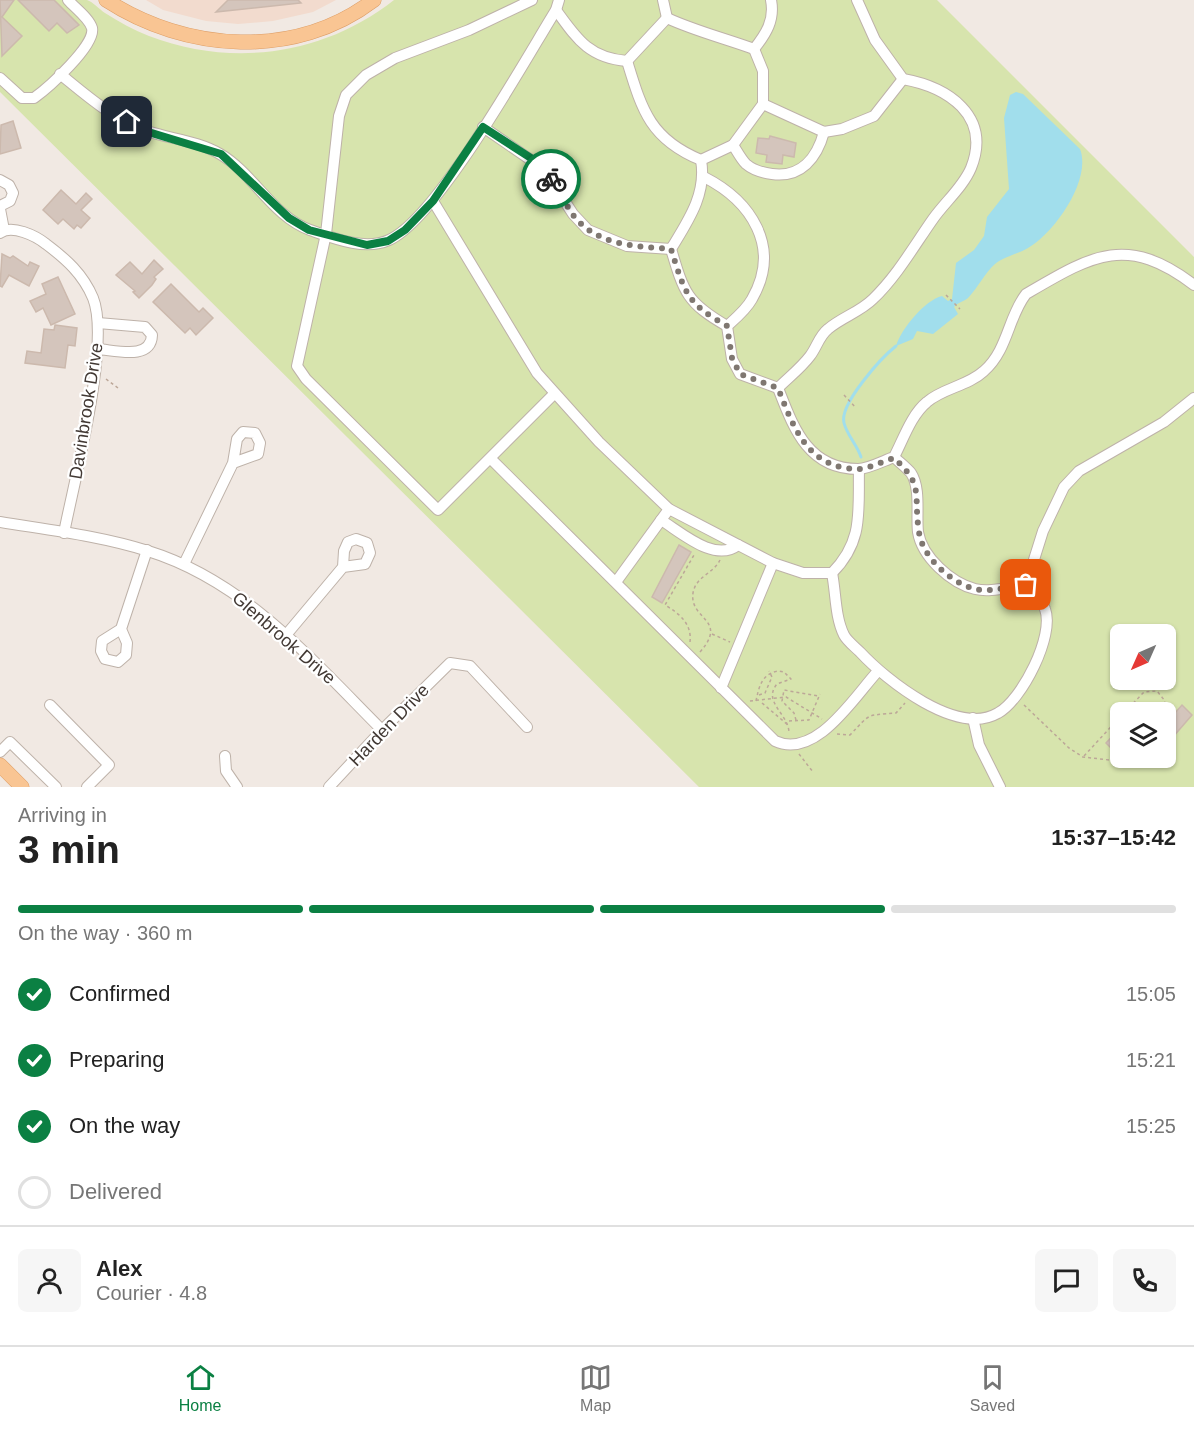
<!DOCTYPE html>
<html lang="en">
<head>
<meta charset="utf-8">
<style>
	body { margin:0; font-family:Arial,sans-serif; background:#f6f6f6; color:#222; height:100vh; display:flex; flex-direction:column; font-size:22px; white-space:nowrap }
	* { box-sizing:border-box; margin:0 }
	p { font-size:20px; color:#767676 }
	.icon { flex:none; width:33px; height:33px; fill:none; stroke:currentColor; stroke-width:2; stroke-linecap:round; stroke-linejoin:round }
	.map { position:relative; height:787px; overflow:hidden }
	.panel { display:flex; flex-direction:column; background:#fff; flex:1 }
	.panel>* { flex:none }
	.needle { width:39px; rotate:225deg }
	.buttons { position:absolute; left:1110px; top:624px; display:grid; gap:12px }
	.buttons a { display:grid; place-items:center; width:66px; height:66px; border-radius:9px; background:#fff; box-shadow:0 2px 4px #0004; font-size:30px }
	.pin { position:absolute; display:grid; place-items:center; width:51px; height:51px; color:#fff; margin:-26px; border-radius:12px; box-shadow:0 3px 9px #0006 }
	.courier { position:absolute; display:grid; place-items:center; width:60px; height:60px; margin:-30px; border:4px solid #0b8043; border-radius:50%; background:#fff; color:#222; box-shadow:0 2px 8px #0007 }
	.overview em { font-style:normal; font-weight:700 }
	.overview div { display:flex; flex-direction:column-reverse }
	.overview { display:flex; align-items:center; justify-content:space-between; height:102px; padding:0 18px }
	h1 { font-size:39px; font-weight:700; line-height:45px }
	.bar { display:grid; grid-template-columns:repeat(4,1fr); gap:9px 6px; align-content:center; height:72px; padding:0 18px }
	.bar i { height:8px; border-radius:4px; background:#e0e0e0 }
	.bar .active { background:#0b8043 }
	.bar p { grid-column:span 4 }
	.line { display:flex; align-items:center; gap:15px; padding:0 18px; border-top:2px solid #e0e0e0 }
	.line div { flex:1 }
	.round { display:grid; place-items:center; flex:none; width:63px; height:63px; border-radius:9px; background:#f6f6f6 }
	ol { padding:0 18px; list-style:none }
	li { display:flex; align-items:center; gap:18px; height:66px }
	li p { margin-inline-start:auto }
	li .icon { padding:6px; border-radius:50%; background:#0b8043; color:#fff; stroke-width:4 }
	li:last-child { color:#767676 }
	li i { width:33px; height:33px; border:3px solid #e0e0e0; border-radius:50% }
	.menu { display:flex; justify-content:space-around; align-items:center; height:84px; border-top:2px solid #e0e0e0; background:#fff; font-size:16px; color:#767676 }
	.menu a { display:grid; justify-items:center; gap:3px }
	.menu .active { color:#0b8043 }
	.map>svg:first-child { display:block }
	.commercial { fill:#f2dbce }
	.green { fill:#d7e4ad; fill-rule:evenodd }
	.water { fill:#a1deec }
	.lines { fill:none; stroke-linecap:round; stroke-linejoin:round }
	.stream { stroke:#a1deec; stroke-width:3 }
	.building { fill:#d4c5bc; stroke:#ccb9ad; stroke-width:1.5 }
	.minor-casing { stroke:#beb2a9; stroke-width:12 }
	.major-casing { stroke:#dd9d65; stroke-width:15 }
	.path { stroke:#bca798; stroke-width:1.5; stroke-dasharray:3 3; stroke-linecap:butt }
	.minor { stroke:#fff; stroke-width:10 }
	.major { stroke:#f9c593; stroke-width:14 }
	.done { stroke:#7f7771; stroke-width:6; stroke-dasharray:0 10.8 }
	.route { stroke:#0b8043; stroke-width:8 }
	.labels { text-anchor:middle; stroke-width:4.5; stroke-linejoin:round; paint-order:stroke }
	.street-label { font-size:18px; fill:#423934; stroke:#fff }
</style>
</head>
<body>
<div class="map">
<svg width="1194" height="787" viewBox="0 0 1194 787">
	<rect width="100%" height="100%" fill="#f1e9e3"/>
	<polygon class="commercial" points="146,0 336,0 313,12 273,21 238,24 206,21 163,10"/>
	<path class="green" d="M0 0C20 0 70 0 87 0 93 2 99 9 105 13 119 22 134 30 149 36 233 68 324 55 394 0H937L1194 257V787H699L0 92ZM1120 634H1166V680H1120ZM1120 712H1166V758H1120Z"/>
	<path class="water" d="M1016 92 1023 94 1080 149C1092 180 1054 233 1028 248 1018 254 1003 257 995 264 985 273 978 287 969 297 964 302 958 302 954 307L958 314 933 334 917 331 913 339 896 346C901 329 925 300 942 296L948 301 952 299 956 263 974 250 984 236 987 217 1009 189 1004 118 1010 95Z"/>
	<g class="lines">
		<path class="stream" d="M861 457C857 445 847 435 844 423 839 404 882 357 896 346"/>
	</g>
	<g class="building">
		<polygon points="0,0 14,0 2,17 22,36 2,56"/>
		<polygon points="18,0 54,0 79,25 67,33 57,23 49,31"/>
		<polygon points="228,0 298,0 301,3 216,12"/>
		<polygon points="13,121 21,148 0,154 1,125"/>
		<polygon points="770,136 796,143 794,157 783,155 782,164 766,162 767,155 756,153 758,138 769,139"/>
		<polygon points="61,190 76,204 86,193 92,199 81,210 90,218 81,228 77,225 74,229 63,219 58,224 43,210"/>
		<polygon points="2,254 10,258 13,256 28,266 30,262 39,266 29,286 9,275 2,287 0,286"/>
		<polygon points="154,260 163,269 154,277 156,279 152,285 139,298 133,292 135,291 116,275 130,262 142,274"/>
		<polygon points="58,277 75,314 51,325 43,308 36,312 30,301 46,294 42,284"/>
		<polygon points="171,284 199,312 203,308 213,318 196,335 190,328 185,333 153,302"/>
		<polygon points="55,325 77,328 75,346 68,345 65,368 25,363 27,351 41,353 44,329 54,330"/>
		<polygon points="679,545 691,552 662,603 652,597"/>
		<polygon points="1144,703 1154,712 1135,712"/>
		<polygon points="1182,705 1192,715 1166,745 1166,723"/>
		<polygon points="1120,728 1120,748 1116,753 1106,743"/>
	</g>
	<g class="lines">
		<defs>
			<g id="minor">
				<polyline points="532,0 469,30 395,58 366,75 346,95 339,116 326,234 297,366 306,379 438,510 554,394"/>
				<polyline points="663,0 667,18"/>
				<path d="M857 0 875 40 903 79C947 87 992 115 971 168 963 187 945 202 933 219 914 246 897 276 873 299 860 312 842 317 828 329 819 336 817 347 810 356 801 368 789 377 778 388 793 426 807 469 858 469 868 469 883 461 894 457 903 440 911 415 927 402 943 388 968 386 984 371 1008 350 1008 317 1026 294 1091 256 1126 233 1194 285"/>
				<path d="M556 10C577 39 589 58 627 61L667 18"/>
				<path d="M667 18C695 31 724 38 754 49L763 71V104L824 132 842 129 874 116 903 79"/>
				<path d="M754 49C766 34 775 20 771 0"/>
				<path d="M627 61C642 110 650 139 701 160"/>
				<path d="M60 74C87 96 114 120 147 131 171 139 198 141 220 154 253 173 273 217 310 230 333 238 365 251 389 240 437 219 525 60 556 10L559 0"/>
				<path d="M0 78 22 98H34C48 88 96 45 92 28 89 18 75 8 68 0"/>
				<path d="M483 127 544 169 573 214 588 230 627 246 671 249C688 221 707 194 701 160L733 145 763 104"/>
				<path d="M733 145C737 151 741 159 746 164 753 170 764 173 772 174 801 178 817 158 824 132"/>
				<path d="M704 177C751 201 782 247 752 299 746 310 736 318 727 326L732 359 740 374 778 388"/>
				<polyline points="0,180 9,185 13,193 10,201 0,206"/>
				<path d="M433 201 537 373 599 442 669 509 773 563 803 573H832C864 541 858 511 859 469"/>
				<polyline points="0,209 4,230"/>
				<path d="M0 233C12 224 36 236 46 244 66 259 83 274 93 298 111 343 74 481 64 533"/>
				<path d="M671 249C684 293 687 303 727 326"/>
				<path d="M97 349C115 350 151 361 152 335L145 327 98 323"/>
				<path d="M894 457C899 462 906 467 911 473 921 488 916 515 918 532 922 557 951 583 975 589 992 593 1009 586 1026 585"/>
				<path d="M491 459 775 741C816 760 854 697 878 671"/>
				<path d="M661 520C682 533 715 563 738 545"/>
				<path d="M0 522C49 530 101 536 148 551 245 581 313 661 382 730"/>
				<polyline points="184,564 233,463 237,439 243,432 255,433 260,443 258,454 233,463"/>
				<path d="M832 573C836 593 835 617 844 635 847 641 855 647 860 652 886 680 957 737 998 713 1022 700 1055 635 1045 609 1042 599 1033 592 1026 585L1043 531 1064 487 1079 471 1164 422 1194 398"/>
				<polyline points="616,582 669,509"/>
				<polyline points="121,629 102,641 101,651 105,659 118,662 126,655 127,643 121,629 147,550"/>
				<polyline points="286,635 343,567 344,551 348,542 356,539 367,543 370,553 365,564 343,567"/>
				<polyline points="721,688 773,563"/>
				<polyline points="50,705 109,765 87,787"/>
				<polyline points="973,718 979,745 1000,787"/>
				<polyline points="0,752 10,742 56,787"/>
				<polyline points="225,756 226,771 237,787"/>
				<polyline points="329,787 382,730 450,663 470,666 527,727"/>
			</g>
			<g id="major">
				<path d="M106 0C186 52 295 60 374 0"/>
				<polyline points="0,765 22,787"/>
			</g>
		</defs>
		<use href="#minor" class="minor-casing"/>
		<use href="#major" class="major-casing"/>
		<g class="path">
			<polyline points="946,295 960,309"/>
			<polyline points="106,379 118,388"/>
			<polyline points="844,395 856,408"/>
			<polyline points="712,634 730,642"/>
			<path d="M690 642C692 624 680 614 665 605L694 555"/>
			<path d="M700 652C729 619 689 620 693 593 696 576 713 574 720 560"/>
			<polyline points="759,695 765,693 772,677 769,671"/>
			<polyline points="750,701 786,697 822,719"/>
			<path d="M756 701C759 686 762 674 778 671L784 672 791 679 777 684C762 702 789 714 789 733"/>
			<polyline points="762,703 788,725"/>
			<polyline points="1024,705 1069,748 1083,757 1118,761 1121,758"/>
			<polyline points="1125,712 1144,692 1157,691 1165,701 1163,712"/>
			<polyline points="796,720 794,713 782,701 784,690 818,696"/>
			<polyline points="789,721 809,720 820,694"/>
			<path d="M837 734 850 735C872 712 865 716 896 713L905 703"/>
			<polyline points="799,754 813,772"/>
			<polyline points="1084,756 1120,717"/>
		</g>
		<use href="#minor" class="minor"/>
		<use href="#major" class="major"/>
	</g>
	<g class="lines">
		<path class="done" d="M551 179C560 190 565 204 573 215 597 246 635 246 671 249 685 293 686 303 727 326L732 358 740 374 778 388C793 426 807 469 858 469 868 469 883 461 894 458 925 486 913 494 919 532 922 557 951 583 975 589 992 593 1009 586 1026 585"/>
		<polyline class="route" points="127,122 145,131 221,154 289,218 309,230 367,245 388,241 405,230 433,201 483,127 534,160 551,179"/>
	</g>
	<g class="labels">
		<g class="street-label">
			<text transform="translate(86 411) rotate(-81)" y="6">Davinbrook Drive</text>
			<text transform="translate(284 638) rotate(41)" y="6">Glenbrook Drive</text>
			<text transform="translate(389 725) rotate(-46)" y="6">Harden Drive</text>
		</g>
	</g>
</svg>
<div class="buttons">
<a><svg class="needle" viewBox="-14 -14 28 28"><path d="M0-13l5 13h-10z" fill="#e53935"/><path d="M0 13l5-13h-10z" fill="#767676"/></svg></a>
<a><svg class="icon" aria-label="layers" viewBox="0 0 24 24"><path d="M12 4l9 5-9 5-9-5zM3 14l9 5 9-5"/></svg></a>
</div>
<div class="pin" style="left:1026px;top:585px;background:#ea580c"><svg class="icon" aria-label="bag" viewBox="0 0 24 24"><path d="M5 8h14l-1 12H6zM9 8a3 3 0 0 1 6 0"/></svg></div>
<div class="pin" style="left:127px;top:122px;background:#1f2937"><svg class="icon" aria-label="home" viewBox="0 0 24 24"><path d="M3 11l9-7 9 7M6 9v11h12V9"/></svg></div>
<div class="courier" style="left:551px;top:179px"><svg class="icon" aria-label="bike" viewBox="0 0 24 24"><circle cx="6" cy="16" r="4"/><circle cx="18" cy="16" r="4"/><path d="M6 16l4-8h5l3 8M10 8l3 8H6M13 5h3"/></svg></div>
</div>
<section class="panel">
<div class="overview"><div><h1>3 min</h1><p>Arriving in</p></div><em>15:37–15:42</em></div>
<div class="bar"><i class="active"></i><i class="active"></i><i class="active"></i><i></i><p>On the way · 360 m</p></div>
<ol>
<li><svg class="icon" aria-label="check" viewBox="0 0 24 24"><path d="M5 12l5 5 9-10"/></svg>Confirmed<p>15:05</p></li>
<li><svg class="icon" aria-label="check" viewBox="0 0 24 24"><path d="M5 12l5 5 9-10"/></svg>Preparing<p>15:21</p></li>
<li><svg class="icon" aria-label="check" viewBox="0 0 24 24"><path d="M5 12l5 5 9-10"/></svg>On the way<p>15:25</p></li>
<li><i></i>Delivered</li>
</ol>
<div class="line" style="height:108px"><a class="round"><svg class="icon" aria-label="person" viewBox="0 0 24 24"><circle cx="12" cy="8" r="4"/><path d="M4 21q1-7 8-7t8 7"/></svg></a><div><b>Alex</b><p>Courier · 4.8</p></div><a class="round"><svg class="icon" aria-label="chat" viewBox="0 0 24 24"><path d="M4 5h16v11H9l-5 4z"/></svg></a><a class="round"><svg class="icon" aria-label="phone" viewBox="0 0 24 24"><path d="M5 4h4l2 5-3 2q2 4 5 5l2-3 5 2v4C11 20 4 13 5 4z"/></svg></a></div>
</section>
<nav class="menu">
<a class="active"><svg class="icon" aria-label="home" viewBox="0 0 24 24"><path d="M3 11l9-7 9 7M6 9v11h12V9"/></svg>Home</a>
<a><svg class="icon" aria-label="map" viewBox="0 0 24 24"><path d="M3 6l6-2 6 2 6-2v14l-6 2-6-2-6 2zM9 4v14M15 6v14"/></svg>Map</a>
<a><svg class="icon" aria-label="saved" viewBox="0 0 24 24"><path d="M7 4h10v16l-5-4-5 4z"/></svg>Saved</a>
</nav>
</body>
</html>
